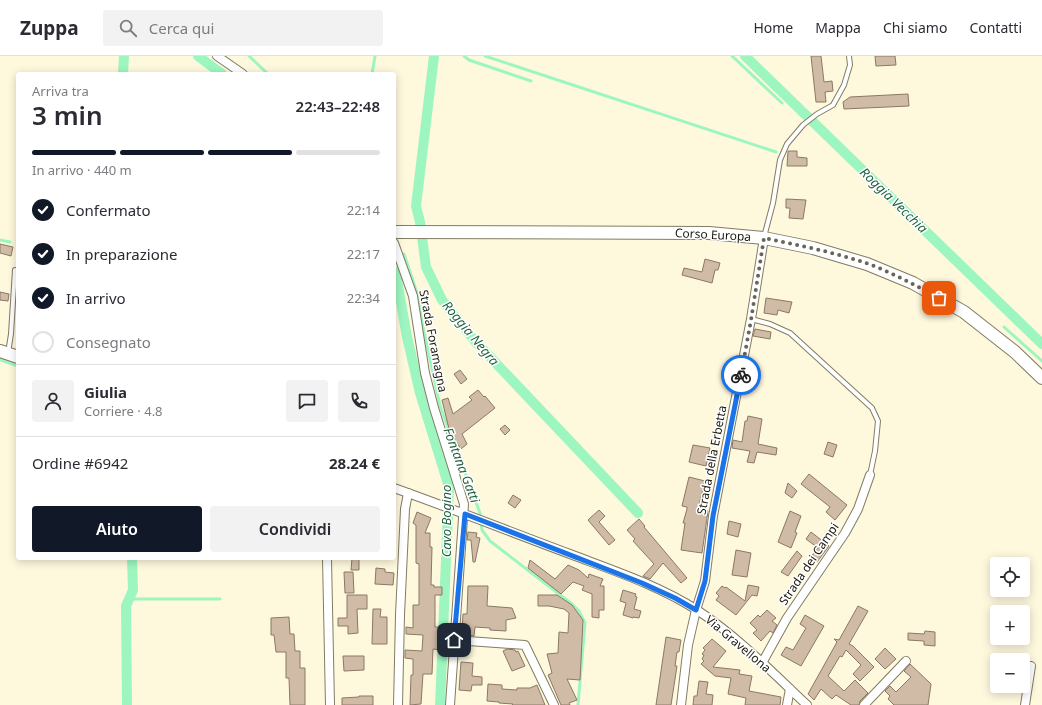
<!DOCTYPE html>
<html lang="it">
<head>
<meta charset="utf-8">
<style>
	body { margin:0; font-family:"Noto Sans",sans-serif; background:#f2f2f3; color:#2b2b33; height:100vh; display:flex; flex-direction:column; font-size:15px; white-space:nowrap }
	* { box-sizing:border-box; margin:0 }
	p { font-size:13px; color:#7c7c81 }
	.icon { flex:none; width:22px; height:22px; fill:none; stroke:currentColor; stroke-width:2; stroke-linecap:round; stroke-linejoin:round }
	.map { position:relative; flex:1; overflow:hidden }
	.sheet { position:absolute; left:16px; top:16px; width:380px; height:488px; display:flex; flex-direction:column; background:#fff; border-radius:4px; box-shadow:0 2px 10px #0003 }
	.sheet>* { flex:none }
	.tools { position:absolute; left:990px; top:501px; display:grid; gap:8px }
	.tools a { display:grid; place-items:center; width:40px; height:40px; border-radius:4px; background:#fff; box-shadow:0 2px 10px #0003; font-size:20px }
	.pin { position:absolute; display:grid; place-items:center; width:34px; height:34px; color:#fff; margin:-17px; border-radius:8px; box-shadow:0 2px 6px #0006 }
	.courier { position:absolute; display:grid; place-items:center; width:40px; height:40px; margin:-20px; border:3px solid #1a73e8; border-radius:50%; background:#fff; color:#222; box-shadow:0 1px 5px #0007 }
	.summary em { font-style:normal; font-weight:600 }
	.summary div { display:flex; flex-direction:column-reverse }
	.summary { display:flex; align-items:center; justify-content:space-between; height:68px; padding:0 16px }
	h1 { font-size:26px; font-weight:600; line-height:30px }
	.bar { display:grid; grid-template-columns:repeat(4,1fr); gap:6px 4px; align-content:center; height:48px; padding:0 16px }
	.bar i { height:5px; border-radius:3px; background:#e1e1e2 }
	.bar .active { background:#111827 }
	.bar p { grid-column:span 4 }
	.line { display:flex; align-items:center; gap:10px; padding:0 16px; border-top:1px solid #e1e1e2 }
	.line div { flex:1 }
	.round { display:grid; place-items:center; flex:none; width:42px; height:42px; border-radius:4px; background:#f2f2f3 }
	ol { padding:0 16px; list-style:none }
	li { display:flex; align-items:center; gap:12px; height:44px }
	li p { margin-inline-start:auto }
	li .icon { padding:4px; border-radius:50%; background:#111827; color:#fff; stroke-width:4 }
	li:last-child { color:#7c7c81 }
	li i { width:22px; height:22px; border:2px solid #e1e1e2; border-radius:50% }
	.action { display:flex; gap:8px; margin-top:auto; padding:8px 16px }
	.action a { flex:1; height:46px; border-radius:4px; background:#111827; color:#fff; font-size:16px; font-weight:600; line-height:46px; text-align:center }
	.action a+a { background:#f2f2f3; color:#2b2b33 }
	header { display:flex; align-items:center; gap:24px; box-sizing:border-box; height:56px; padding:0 20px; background:#fff; border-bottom:1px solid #e1e1e2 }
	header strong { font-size:19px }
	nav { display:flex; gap:22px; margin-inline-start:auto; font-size:14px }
	.search { width:280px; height:36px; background:#f2f2f3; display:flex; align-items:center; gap:10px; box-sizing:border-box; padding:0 14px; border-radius:4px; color:#7c7c81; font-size:15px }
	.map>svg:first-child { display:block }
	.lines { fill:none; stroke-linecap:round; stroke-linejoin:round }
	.stream { stroke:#9df6c0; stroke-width:3 }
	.canal { stroke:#9df6c0; stroke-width:10 }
	.building { fill:#d0bba7; stroke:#8b7866 }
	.service-casing { stroke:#817c63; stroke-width:6 }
	.minor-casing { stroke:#817c63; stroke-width:10 }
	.secondary-casing { stroke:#817c63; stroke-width:14 }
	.service { stroke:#fff; stroke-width:4 }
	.minor { stroke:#fff; stroke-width:8 }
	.secondary { stroke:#fff; stroke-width:12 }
	.done { stroke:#6a6656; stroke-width:4; stroke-dasharray:0 7.2 }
	.route { stroke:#1a73e8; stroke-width:5 }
	.labels { text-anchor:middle; stroke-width:3; stroke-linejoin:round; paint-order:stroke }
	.street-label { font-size:12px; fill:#1a180e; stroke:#fff }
	.water-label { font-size:13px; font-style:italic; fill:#236341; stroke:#fff }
</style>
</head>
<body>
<header>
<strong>Zuppa</strong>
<div class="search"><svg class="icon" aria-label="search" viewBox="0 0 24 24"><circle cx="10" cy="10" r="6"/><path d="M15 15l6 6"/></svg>Cerca qui</div>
<nav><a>Home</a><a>Mappa</a><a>Chi siamo</a><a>Contatti</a></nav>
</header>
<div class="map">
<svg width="1042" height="649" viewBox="0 0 1042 649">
	<rect width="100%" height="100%" fill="#fef8dd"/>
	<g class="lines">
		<g class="stream">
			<polyline points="249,0 268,18"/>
			<polyline points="464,0 469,4 531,25"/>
			<polyline points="485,0 776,96"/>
			<polyline points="732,0 782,47"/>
			<polyline points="372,18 375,0"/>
			<polyline points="0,184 10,186"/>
			<polyline points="404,198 417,237 422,266 440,350 480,457 482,474 490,485 572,548 579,555 585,567 578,649"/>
			<polyline points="1004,271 1042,305"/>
			<polyline points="0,304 18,310"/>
			<polyline points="129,543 220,543"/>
		</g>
		<g class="canal">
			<polyline points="198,0 222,18"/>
			<polyline points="434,0 416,150 420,166 426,211 442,244 474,284 638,457"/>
			<polyline points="745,0 1042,288"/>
			<polyline points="123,18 124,0"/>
			<polyline points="394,215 397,224 407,281 420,337 449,431 440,649"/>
			<polyline points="127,649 126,550 133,534 132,502"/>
		</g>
	</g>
	<g class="building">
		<polygon points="811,0 821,0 824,26 832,25 833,35 825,36 826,46 816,46"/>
		<polygon points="875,0 895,0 896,9 876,10"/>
		<polygon points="908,38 909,50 844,53 843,46 850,41"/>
		<polygon points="788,95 797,95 797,101 807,102 807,110 787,110"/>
		<polygon points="786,143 806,144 803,163 789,162 790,152 786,152"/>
		<polygon points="0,188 13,191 11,200 0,197"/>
		<polygon points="705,203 720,207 718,214 715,214 712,227 682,219 684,212 702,216"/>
		<polygon points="0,236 9,238 8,245 0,244"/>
		<polygon points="766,242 792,246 789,257 778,254 777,259 764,257"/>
		<polygon points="755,273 771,276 770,283 753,280"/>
		<polygon points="460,314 467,323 461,328 454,318"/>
		<polygon points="478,334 484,341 485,340 495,352 462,378 467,388 461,393 450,377 442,344 448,342 453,358 472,344 469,341"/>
		<polygon points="748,360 762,363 758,388 777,392 776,399 757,396 754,407 747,406 750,395 732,392 733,384 742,386 745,365 747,365"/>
		<polygon points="505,369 510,374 505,379 500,373"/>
		<polygon points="828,386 837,389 833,401 824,398"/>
		<polygon points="693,389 710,392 706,410 689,406"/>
		<polygon points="809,418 847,449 835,464 826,456 830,451 801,428"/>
		<polygon points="689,421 705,425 698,453 708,455 702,497 681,494 685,467 683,467 687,453 687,451 682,450"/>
		<polygon points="788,427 797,435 792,442 785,437"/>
		<polygon points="513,439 521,444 515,452 508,447"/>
		<polygon points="599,454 605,460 599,466 615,484 609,489 588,464"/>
		<polygon points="790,455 801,460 795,476 797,477 791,492 778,486"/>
		<polygon points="417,456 431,462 425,477 430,477 430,491 432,491 431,529 434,529 434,531 442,531 442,539 435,539 435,571 441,571 440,594 433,593 432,618 423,618 421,648 410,649 411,619 413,619 413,603 405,602 405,594 422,595 423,579 406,578 406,571 413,572 413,549 419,549 419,508 416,507 416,469 413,467"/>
		<polygon points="639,463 645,470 644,471 687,522 681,527 663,507 650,523 643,520 654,508 633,485 635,483 627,474"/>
		<polygon points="729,465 741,468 738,481 727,478"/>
		<polygon points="468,476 477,477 476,481 480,482 475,506 473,506 471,484 467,484"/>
		<polygon points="811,476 829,490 817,506 810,502 818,492 806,483"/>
		<polygon points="736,494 751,497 747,521 732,519"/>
		<polygon points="797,495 802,500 788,520 781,516"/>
		<polygon points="352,502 359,502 359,514 351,514"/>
		<polygon points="530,504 555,523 568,509 579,514 588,522 589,518 603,523 600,530 604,530 604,554 599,554 599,562 592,561 592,538 582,534 584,530 573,526 561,538 528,512"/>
		<polygon points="376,512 385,513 385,516 394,517 393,529 375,528"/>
		<polygon points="344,516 353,516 354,537 345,537"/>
		<polygon points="748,529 759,531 757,540 752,539 736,559 716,544 719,540 716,537 722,530 725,532 726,531 745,545"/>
		<polygon points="468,530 488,530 487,550 512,552 516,562 506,564 506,575 490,574 490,572 475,571 474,580 467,579 467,574 462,574 463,558 467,558"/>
		<polygon points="623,534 636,538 635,540 637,541 634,553 641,555 639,562 633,561 633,562 623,559 626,547 620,545"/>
		<polygon points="347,539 367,539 367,553 357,553 358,577 348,578 348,570 338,570 338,562 347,562"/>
		<polygon points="538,539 557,539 572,549 583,564 580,624 567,623 577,644 569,647 570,649 561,649 548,619 552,617 547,598 558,597 559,576 568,577 569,557 564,553 549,550 538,550"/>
		<polygon points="858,550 868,555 849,588 853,590 874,611 860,625 853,618 861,609 846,594 842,601 840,600 828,620 844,635 855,624 868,637 860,645 859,649 851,649 836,639 832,643 821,633 814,644 808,638 837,586 834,583 839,584"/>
		<polygon points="373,553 381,553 380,561 387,561 387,588 372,588"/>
		<polygon points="767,554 776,562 772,565 777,569 773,577 770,575 761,585 753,577 757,574 750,567 758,559 760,561"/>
		<polygon points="805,559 824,570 801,610 781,599 786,591 793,594 806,572 800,568"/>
		<polygon points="289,561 290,578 294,578 295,595 300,595 300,612 305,612 305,649 290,649 289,622 286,622 286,596 276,596 274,579 271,579 271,562"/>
		<polygon points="925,575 935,576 935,590 924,589 924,585 908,584 908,577 924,578"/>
		<polygon points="666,581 681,584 679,596 677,596 675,610 677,610 671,649 656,649"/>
		<polygon points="712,583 726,595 713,611 740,614 739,618 752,620 749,635 781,641 780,649 745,649 746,642 728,638 731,622 715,620 701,608 704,605 702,603 704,599 702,598 705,594 703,592"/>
		<polygon points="885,592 896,603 885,613 875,603"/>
		<polygon points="507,593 515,594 516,596 518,595 525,610 512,615 503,595"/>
		<polygon points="343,600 364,600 364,614 344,615"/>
		<polygon points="461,606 473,607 472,620 482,621 482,629 472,629 471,635 459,634"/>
		<polygon points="910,608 931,628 928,649 894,649 888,643 890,640 885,635 890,630 896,636 911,621 904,615"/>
		<polygon points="699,625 708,626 706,638 713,639 712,649 693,649 694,640 697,640"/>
		<polygon points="488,628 502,629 502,633 517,634 517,632 530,632 537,629 545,649 512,649 513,648 499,647 499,646 487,645"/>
		<polygon points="359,640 373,640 373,649 342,649 342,642 359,641"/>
	</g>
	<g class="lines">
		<defs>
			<g id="service">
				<polyline points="764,181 773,147 780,104 787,88 803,69 817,58 833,49 844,29 850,9 849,0"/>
				<polyline points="751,263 770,268 790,277 872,352 878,365 875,395 870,419"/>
				<polyline points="8,297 11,278 15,214"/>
			</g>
			<g id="minor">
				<polyline points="217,0 243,18"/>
				<polyline points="394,187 413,240 425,317 434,352 464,448 450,649"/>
				<path d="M394 432C453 453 511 476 570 498 612 514 658 529 697 554 738 581 772 616 807 649"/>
				<polyline points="327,502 330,649"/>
				<polyline points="454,584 525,589 554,649"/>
				<polyline points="762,607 787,562 845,477 858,453 870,419"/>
				<polyline points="398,649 400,559 405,453 408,437"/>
				<polyline points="681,649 688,589 696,554 705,525 713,460 751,263 764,182"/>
				<polyline points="787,649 790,633"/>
				<polyline points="864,649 906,605"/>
				<polyline points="1025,649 1031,610"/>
			</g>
			<g id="secondary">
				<polyline points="394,176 709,177 764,182 813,192 867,208 913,227 964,256 1015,296 1042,322"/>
				<polyline points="0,295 18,301"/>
			</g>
		</defs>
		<use href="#service" class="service-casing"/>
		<use href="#minor" class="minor-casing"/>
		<use href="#secondary" class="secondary-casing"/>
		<use href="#service" class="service"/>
		<use href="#minor" class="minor"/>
		<use href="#secondary" class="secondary"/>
	</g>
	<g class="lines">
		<path class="done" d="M741 319 751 264 764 182C798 189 833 196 866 207 891 216 915 229 939 242"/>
		<polyline class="route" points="454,584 465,458 642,527 675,542 696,554 705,525 713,460 741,319"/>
	</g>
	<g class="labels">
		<g class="street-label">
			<text transform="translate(713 179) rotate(3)" y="4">Corso Europa</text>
			<text transform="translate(433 285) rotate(79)" y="4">Strada Foramagna</text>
			<text transform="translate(712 404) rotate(-79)" y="4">Strada della Erbetta</text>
			<text transform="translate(809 508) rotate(-56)" y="4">Strada dei Campi</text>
			<text transform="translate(738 588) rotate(40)" y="4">Via Gravellona</text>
		</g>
		<g class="water-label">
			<text transform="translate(894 144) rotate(44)" y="5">Roggia Vecchia</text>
			<text transform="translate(471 277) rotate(50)" y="5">Roggia Negra</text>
			<text transform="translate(462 409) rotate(69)" y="5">Fontana Gatti</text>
			<text transform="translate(446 465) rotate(-90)" y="5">Cavo Bogino</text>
		</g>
	</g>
</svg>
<div class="tools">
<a><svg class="icon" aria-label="locate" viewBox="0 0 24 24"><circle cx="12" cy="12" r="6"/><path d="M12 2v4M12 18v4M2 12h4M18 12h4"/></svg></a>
<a>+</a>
<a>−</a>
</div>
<div class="pin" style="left:939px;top:242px;background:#ea580c"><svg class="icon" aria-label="bag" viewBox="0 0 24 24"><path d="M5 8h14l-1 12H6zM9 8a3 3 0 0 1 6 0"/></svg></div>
<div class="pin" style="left:454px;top:584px;background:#1f2937"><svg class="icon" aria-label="home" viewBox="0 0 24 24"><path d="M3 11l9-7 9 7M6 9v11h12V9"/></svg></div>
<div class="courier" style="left:741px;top:319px"><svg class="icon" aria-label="bike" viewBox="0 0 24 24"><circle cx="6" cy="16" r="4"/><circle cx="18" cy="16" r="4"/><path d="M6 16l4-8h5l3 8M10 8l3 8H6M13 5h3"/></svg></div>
<section class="sheet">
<div class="summary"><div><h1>3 min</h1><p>Arriva tra</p></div><em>22:43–22:48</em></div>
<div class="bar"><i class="active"></i><i class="active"></i><i class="active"></i><i></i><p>In arrivo · 440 m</p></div>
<ol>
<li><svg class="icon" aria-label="check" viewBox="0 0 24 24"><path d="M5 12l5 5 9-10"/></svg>Confermato<p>22:14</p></li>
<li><svg class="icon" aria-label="check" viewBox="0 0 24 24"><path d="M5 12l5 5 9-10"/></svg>In preparazione<p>22:17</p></li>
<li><svg class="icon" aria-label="check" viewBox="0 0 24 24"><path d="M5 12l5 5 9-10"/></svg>In arrivo<p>22:34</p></li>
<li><i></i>Consegnato</li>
</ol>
<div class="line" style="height:72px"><a class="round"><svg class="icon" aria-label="person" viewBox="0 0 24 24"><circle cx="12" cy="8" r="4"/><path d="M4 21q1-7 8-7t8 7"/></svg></a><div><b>Giulia</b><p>Corriere · 4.8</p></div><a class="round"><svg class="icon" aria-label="chat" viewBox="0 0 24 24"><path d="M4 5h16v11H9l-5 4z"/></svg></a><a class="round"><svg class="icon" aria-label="phone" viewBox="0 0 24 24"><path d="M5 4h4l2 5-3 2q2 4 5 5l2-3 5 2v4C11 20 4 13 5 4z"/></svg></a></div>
<div class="line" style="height:52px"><div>Ordine #6942</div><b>28.24 €</b></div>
<div class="action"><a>Aiuto</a><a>Condividi</a></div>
</section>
</div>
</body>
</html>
